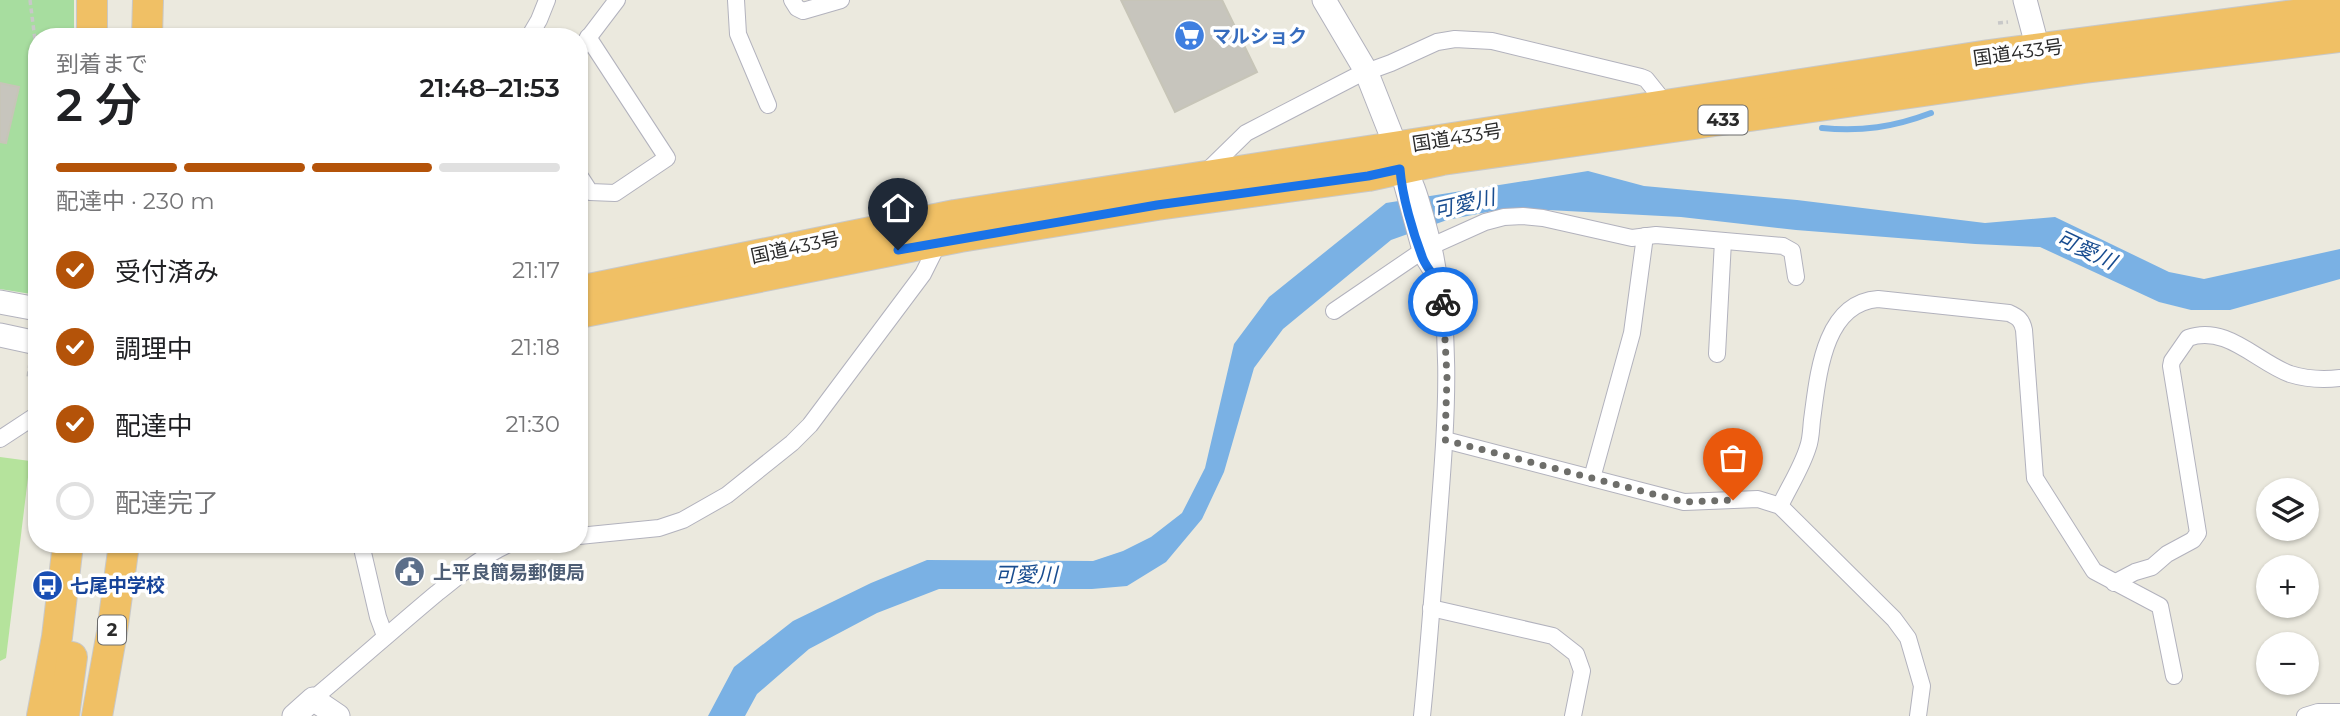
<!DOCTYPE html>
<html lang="ja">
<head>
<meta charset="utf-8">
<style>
	body { margin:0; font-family:Montserrat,"Noto Sans JP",sans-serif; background:#f2f2f2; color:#202124; height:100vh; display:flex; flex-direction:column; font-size:26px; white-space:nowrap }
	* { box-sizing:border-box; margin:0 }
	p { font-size:23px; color:#757577 }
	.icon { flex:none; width:38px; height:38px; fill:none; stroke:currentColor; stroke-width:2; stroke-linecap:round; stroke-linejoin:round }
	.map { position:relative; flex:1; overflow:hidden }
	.sheet { position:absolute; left:28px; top:28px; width:560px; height:525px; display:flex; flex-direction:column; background:#fff; border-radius:28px; box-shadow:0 2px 5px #0004 }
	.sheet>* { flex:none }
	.tools { position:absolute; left:2256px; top:478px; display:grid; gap:14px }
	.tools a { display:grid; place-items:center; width:63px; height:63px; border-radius:50%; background:#fff; box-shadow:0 2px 5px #0004; font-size:35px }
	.pin { position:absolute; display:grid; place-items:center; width:60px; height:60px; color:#fff; margin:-72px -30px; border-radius:50% 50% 50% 0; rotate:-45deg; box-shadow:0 0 7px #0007 }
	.pin .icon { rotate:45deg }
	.courier { position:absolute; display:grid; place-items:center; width:70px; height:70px; margin:-35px; border:5px solid #1a73e8; border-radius:50%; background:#fff; color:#222; box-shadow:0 2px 9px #0007 }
	.summary em { font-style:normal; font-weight:600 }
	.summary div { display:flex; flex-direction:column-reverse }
	.summary { display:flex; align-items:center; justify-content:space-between; height:119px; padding:0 28px }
	h1 { font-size:46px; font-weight:600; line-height:52px }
	.bar { display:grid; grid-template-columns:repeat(4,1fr); gap:10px 7px; align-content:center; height:84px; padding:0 28px }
	.bar i { height:9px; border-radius:5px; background:#e0e0e0 }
	.bar .selected { background:#b45309 }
	.bar p { grid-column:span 4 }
	ol { padding:0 28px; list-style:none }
	li { display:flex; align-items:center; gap:21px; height:77px }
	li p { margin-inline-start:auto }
	li .icon { padding:7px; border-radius:50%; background:#b45309; color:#fff; stroke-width:4 }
	li:last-child { color:#757577 }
	li i { width:38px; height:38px; border:4px solid #e0e0e0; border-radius:50% }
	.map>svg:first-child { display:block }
	.green { fill:#a7dd9f }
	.pitch { fill:#b5e39c }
	.water { fill:#7ab1e4 }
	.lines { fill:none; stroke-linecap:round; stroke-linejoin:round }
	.stream { stroke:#7ab1e4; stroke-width:6 }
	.building { fill:#c7c5bd; stroke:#c7c5b8; stroke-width:2 }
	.street-casing { stroke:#b2b2bd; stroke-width:18 }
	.secondary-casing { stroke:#b2b2bd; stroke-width:25 }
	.highway-casing { stroke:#c8c8c8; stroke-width:32 }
	.path { stroke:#c8c8c8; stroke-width:3.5; stroke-dasharray:5 3.5; stroke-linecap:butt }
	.street { stroke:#fff; stroke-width:16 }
	.secondary { stroke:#fff; stroke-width:23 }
	.highway { stroke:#f0c065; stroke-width:30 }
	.done { stroke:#6e6e6a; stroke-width:7; stroke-dasharray:0 12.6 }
	.route { stroke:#1a73e8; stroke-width:9 }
	.labels { text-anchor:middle; stroke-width:7; stroke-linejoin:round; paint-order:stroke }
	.shield { fill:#fff; stroke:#6b6b6b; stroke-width:2 }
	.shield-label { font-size:18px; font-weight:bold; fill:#2b2b2b }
	.shop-label { font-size:19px; font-weight:bold; fill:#366cbe; stroke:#fff; text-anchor:start }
	.street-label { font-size:19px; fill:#2b2b2b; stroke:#fff }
	.service-label { font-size:19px; font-weight:bold; fill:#4e5e75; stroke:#fff; text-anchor:start }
	.transit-label { font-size:19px; font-weight:bold; fill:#164399; stroke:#fff; text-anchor:start }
	.water-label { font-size:21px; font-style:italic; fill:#194d90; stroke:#fff }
</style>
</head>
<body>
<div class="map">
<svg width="2340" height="716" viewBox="0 0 2340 716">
	<rect width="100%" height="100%" fill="#ebe9de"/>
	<polygon class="green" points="0,0 74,0 74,37 37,37 37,295 0,289"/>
	<polygon class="pitch" points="0,457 30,461 6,658 0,661"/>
	<polygon class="water" points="1588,171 1644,186 1797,200 1985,223 2055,217 2169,272 2204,279 2340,249 2340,279 2230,310 2191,310 2159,302 2040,247 1975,244 1796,230 1681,217 1508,208 1447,220 1391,240 1283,329 1254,368 1224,472 1202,519 1166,562 1127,586 1092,589 939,589 877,613 809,649 757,694 745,716 708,716 734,667 793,621 871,583 927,560 1093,561 1123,551 1151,537 1182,513 1205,468 1234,344 1269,297 1386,203"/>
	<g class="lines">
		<path class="stream" d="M1822 128C1861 132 1894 127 1931 113"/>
	</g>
	<g class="building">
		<polygon points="1121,0 1222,0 1257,72 1175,112"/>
		<polygon points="0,83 19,87 6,143 0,142"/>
	</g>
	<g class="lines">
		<defs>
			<g id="street">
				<polyline points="736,0 738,34 768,105"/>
				<polyline points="792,0 797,8 803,11 841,0"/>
				<polyline points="529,37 539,20 547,0"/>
				<polyline points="579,50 617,0"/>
				<polyline points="1399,163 1402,184 1422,256 1439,283"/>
				<path d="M1404 163C1417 182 1421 201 1427 222 1457 326 1445 434 1437 540 1432 599 1428 658 1422 716"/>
				<polyline points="1204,174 1246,133 1358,75 1391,63 1437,42 1455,39 1492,41 1641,77 1646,79 1666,104"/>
				<polyline points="579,175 590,192 615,193 667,158 588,37"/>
				<polyline points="1334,311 1425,249 1485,222 1504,217 1523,216 1543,218 1632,238 1656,235 1783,246 1792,251 1796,277"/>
				<polyline points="1717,354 1723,241"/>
				<polyline points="0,439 32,418"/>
				<polyline points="1445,440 1684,502 1758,499 1780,506 1894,619 1908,638 1922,686 1918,716"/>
				<polyline points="1592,478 1632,333 1645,236"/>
				<path d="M1780 506C1789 487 1802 467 1808 447 1811 439 1811 429 1812 420 1818 377 1823 303 1878 299L2009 313C2018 317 2022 320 2024 330L2035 478 2094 571 2160 606 2174 676"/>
				<polyline points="579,536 659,528 683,520 727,495 792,443 810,425 923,274 933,254 936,239"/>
				<polyline points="361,544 378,617 385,636"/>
				<path d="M2114 583 2135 572 2152 567 2167 554 2193 540 2198 533 2171 366 2172 361 2188 338C2226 324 2257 362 2290 374 2306 379 2323 380 2340 378"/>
				<polyline points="1431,608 1553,636 1576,654 1582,671 1573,716"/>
				<path d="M313 699C355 664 395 628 437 593 460 575 482 556 509 544"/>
				<polyline points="2305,716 2318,712 2340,712"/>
			</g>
			<g id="secondary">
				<polyline points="1324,0 1366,71 1396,147"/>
				<polyline points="2025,0 2038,49 2038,64"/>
				<polyline points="0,302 37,309"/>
				<polyline points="0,335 37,343"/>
				<polyline points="294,716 313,699 338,716"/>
			</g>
			<g id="highway">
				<polyline points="92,0 92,37"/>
				<polyline points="147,37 148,0"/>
				<polyline points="579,291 955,215 1989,55 2340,9"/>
				<polyline points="579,313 960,237 1157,205 1368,176 1442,160 2084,68 2340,37"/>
				<polyline points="42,716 57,637 68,544"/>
				<polyline points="64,716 72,657"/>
				<polyline points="97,716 112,632 124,544"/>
			</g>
		</defs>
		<use href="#street" class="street-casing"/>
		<use href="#secondary" class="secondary-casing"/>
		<use href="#highway" class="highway-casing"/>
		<g class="path">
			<polyline points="30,0 35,40"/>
			<polyline points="1998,23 2008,22"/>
			<polyline points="30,363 28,378 37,384"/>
		</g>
		<use href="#street" class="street"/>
		<use href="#secondary" class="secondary"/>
		<use href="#highway" class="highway"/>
	</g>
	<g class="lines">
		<polyline class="done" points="1443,302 1447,377 1445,440 1684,502 1733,500"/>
		<path class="route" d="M898 250 1157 205 1368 176 1400 169C1402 196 1413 233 1423 259 1431 277 1442 278 1443 302"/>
	</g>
	<defs>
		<symbol id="supermarket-disc" viewBox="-11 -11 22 22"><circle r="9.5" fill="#3f7fe0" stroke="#fff"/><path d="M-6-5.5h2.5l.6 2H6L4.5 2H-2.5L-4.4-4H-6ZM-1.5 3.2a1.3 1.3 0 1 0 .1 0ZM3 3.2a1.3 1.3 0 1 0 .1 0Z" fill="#fff"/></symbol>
		<symbol id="civic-disc" viewBox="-11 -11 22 22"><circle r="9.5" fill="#5c6f8a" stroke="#fff"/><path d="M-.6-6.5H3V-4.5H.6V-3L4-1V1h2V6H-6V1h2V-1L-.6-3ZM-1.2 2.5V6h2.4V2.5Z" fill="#fff"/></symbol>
		<symbol id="bus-disc" viewBox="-11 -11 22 22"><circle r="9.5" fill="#1a4fb4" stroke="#fff"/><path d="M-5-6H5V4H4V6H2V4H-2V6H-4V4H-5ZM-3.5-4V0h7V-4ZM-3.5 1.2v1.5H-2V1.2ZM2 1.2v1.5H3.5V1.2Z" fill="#fff"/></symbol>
	</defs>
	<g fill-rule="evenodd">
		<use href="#supermarket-disc" x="1172" y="18" width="35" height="35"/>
		<use href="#civic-disc" x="392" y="554" width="35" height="35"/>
		<use href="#bus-disc" x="30" y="568" width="35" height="35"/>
	</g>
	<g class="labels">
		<g class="shield">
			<rect x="1698.5" y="105.5" width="49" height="29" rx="5"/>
			<rect x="98" y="615.5" width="28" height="29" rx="5"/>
		</g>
		<g class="shield-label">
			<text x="1723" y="126">433</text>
			<text x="112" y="636">2</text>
		</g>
		<g class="shop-label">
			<text x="1212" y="43">マルショク</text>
		</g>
		<g class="street-label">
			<text transform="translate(2018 52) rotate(-8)" y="7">国道433号</text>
			<text transform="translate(1457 137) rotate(-9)" y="7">国道433号</text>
			<text transform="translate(795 247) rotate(-12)" y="7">国道433号</text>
		</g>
		<g class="service-label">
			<text x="433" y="579">上平良簡易郵便局</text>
		</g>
		<g class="transit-label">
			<text x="70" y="592">七尾中学校</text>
		</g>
		<g class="water-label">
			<text transform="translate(1464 204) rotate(-13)" y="7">可愛川</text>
			<text transform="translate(2086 250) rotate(25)" y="7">可愛川</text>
			<text x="1026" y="582">可愛川</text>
		</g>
	</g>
</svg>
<div class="tools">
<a><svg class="icon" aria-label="layers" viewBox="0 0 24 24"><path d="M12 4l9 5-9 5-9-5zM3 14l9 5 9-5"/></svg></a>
<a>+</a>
<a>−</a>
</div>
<div class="pin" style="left:1733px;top:500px;background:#ea580c"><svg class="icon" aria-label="bag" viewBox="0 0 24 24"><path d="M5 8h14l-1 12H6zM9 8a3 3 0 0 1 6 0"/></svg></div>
<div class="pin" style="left:898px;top:250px;background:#1f2937"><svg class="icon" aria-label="home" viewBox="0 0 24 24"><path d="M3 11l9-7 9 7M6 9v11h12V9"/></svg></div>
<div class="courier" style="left:1443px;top:302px"><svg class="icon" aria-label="bike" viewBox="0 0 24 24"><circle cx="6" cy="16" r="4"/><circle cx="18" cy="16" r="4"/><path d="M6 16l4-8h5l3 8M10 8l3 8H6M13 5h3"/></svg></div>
<section class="sheet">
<div class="summary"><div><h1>2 分</h1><p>到着まで</p></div><em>21:48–21:53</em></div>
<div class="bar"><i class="selected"></i><i class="selected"></i><i class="selected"></i><i></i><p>配達中 · 230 m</p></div>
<ol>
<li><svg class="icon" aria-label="check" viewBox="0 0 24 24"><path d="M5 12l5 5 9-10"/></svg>受付済み<p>21:17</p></li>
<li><svg class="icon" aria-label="check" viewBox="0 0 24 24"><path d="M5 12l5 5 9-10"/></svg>調理中<p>21:18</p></li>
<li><svg class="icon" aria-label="check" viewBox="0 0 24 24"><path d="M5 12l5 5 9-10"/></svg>配達中<p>21:30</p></li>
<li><i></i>配達完了</li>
</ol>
</section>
</div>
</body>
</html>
